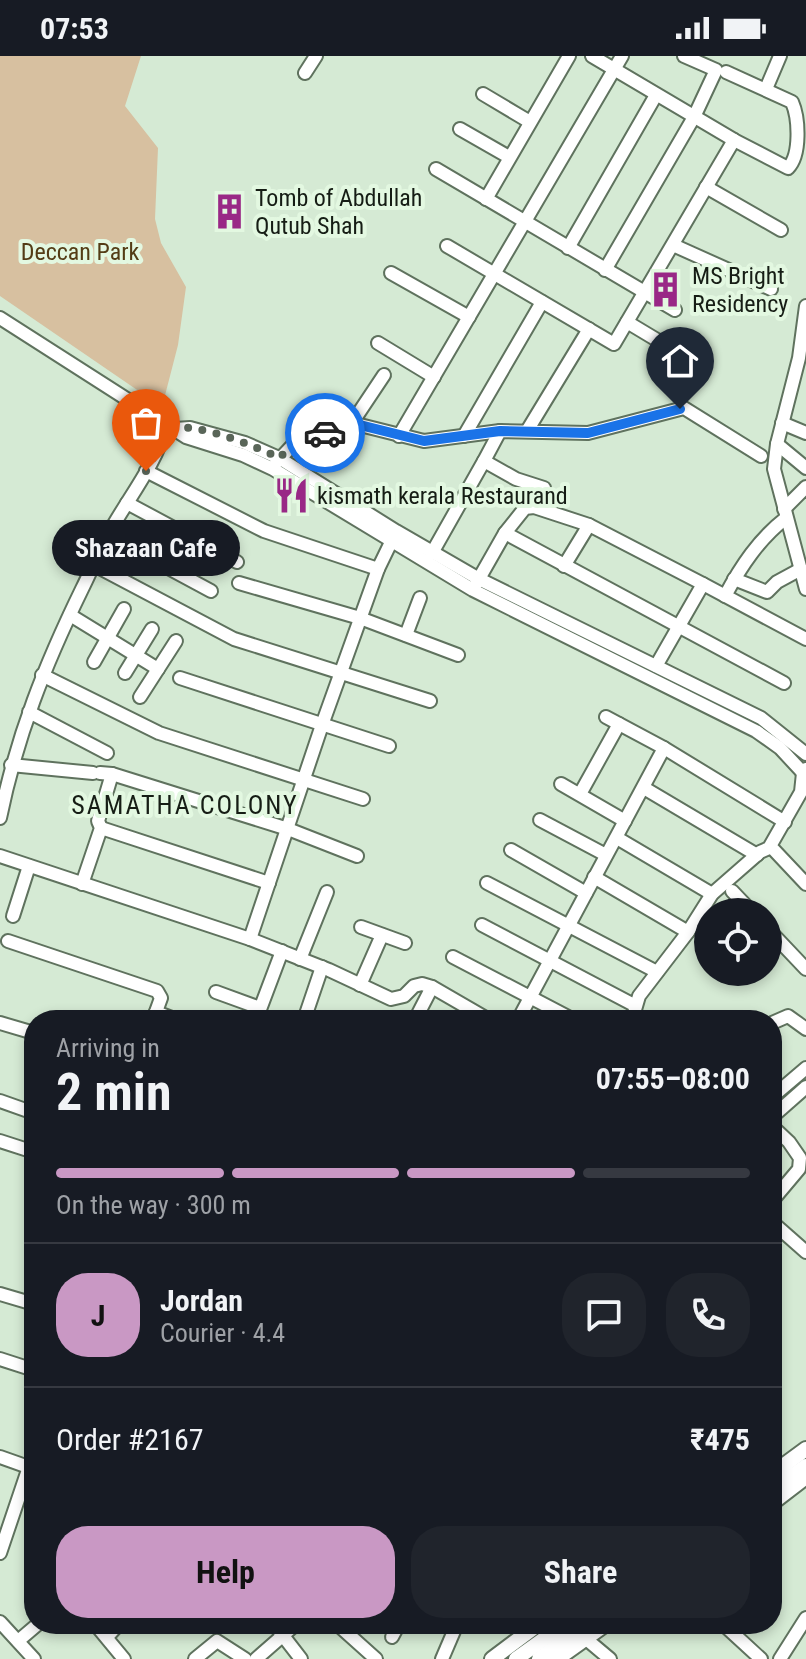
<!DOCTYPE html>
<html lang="en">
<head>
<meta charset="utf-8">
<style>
	body { margin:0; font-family:"Roboto Condensed",sans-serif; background:#20242c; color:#f1f3f6; height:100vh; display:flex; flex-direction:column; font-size:30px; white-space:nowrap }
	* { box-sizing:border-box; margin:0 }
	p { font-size:26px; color:#9ea1a6 }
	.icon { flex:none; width:44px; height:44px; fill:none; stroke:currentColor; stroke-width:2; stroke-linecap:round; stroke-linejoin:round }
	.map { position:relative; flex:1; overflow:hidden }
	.panel { position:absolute; left:24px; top:954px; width:758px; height:624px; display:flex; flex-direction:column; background:#171b24; border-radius:32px; box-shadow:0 4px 12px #0003 }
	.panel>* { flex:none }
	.controls { position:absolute; left:694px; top:842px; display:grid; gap:16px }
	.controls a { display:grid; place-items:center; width:88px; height:88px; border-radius:50%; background:#171b24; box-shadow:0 4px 12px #0003; font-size:40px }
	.pin { position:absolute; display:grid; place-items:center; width:68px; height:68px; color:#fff; margin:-82px -34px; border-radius:50% 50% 50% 0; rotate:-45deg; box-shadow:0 0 8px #0007 }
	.pin .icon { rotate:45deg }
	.courier { position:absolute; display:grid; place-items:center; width:80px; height:80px; margin:-40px; border:6px solid #1a73e8; border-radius:50%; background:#fff; color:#222; box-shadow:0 2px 10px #0007 }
	.bubble { position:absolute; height:56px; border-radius:28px; background:#171b24; box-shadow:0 4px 12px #0003; font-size:26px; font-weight:700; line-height:56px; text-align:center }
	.summary em { font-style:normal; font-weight:700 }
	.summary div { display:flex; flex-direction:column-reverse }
	.summary { display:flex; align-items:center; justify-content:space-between; height:136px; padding:0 32px }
	h1 { font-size:52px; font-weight:700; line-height:60px }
	.bar { display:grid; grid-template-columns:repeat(4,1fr); gap:12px 8px; align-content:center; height:96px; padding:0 32px }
	.bar i { height:10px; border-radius:6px; background:#363941 }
	.bar .active { background:#c998c4 }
	.bar p { grid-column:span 4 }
	.line { display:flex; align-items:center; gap:20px; padding:0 32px; border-top:2px solid #363941 }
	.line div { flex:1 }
	.round { display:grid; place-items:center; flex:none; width:84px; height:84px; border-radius:32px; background:#20242c }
	.action { display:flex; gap:16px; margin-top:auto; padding:16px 32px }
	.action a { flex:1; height:92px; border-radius:32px; background:#c998c4; color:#111; font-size:32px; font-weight:700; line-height:92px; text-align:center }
	.action a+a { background:#20242c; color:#f1f3f6 }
	.status { display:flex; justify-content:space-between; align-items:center; height:56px; padding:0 40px; background:#171b24; direction:ltr }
	.status svg { height:22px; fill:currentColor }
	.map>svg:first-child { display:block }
	.green { fill:#d7c0a0 }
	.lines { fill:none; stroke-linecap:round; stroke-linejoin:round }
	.minor-casing { stroke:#5f725e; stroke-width:16 }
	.major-casing { stroke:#5f725e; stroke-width:18 }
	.minor { stroke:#fff; stroke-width:12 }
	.major { stroke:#fff; stroke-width:14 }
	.done { stroke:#596558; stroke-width:8; stroke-dasharray:0 14.4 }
	.route { stroke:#1a73e8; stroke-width:10 }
	.labels { text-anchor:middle; stroke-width:8; stroke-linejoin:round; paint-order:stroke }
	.poi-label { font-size:24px; fill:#161d15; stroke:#e3f8e1; text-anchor:start }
	.park-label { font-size:24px; fill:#533c15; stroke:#e3f8e1 }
	.neighbourhood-label { font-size:26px; letter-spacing:2px; fill:#161d15; stroke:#e3f8e1 }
</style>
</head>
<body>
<div class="status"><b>07:53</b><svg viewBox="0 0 49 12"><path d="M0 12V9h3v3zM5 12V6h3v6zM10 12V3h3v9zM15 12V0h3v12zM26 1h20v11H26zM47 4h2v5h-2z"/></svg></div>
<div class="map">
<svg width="806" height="1603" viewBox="0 0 806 1603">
	<rect width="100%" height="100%" fill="#d5ead4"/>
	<polygon class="green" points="0,0 141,0 125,50 158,92 155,163 161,187 186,231 178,289 162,351 0,240"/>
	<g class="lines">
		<defs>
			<g id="minor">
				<path d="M592 0 734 84 788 112C801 99 799 62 792 46L726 16"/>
				<polyline points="305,17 316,0"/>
				<polyline points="766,33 780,0"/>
				<polyline points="483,38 530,66"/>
				<polyline points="460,73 509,101"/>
				<polyline points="436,113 675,254"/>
				<polyline points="706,131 781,174"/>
				<polyline points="486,143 569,0"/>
				<polyline points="673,189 771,233"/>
				<polyline points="447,190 614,288 734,84"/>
				<polyline points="568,192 656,39"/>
				<polyline points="605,214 694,61 716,14 684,0"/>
				<polyline points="391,217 469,261"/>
				<polyline points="806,250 799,302 777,388 774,413 806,533"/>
				<polyline points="0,262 186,381 243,399 273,413 473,534 756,675 780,692 806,720"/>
				<polyline points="627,266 662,287"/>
				<polyline points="378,287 434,321"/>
				<polyline points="352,367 384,319"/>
				<polyline points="782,367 806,377"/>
				<polyline points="175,373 190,372 245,387 279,402 396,475 479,523 761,662 806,698"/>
				<polyline points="500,375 484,405 516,423 544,432 534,451"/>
				<polyline points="527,375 589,273"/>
				<polyline points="399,380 622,0"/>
				<polyline points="464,380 542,246"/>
				<polyline points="777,388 806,412"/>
				<polyline points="276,407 291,391 352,367 424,385 500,375 588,377 684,352 761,400"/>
				<polyline points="146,415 264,475 378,513"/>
				<polyline points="127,447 237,506"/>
				<polyline points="784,453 806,431"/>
				<polyline points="589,469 703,528 656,610"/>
				<polyline points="505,477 784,627"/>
				<polyline points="107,479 211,535"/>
				<polyline points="432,497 484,405"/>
				<polyline points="94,509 234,583 430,645"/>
				<polyline points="734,523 767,536 777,526 801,513"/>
				<polyline points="239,527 360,562 458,599"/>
				<polyline points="476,528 505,477 525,452 534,451 589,469 564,510"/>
				<polyline points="703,528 806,583"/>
				<path d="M725 540C741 510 759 483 786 462"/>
				<polyline points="70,559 158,613"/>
				<polyline points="406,579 420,542"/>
				<polyline points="94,606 124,553"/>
				<polyline points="125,617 152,573"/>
				<polyline points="42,619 159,677 363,743"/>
				<polyline points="180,622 389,690"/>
				<polyline points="140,641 176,585"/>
				<polyline points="29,656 107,697"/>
				<polyline points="606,661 664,692 785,766"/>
				<polyline points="11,709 93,717"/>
				<polyline points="100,717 112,718 288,773 357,800"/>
				<polyline points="561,728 625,765"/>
				<polyline points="644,732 757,799"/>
				<polyline points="580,738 619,668"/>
				<path d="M0 762C17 679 45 609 82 533 91 515 99 495 109 477 128 442 156 409 166 370"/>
				<polyline points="540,764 606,799"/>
				<polyline points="101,772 269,827"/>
				<polyline points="617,782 712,838"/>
				<polyline points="511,794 586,837"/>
				<polyline points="774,794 806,828"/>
				<polyline points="0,800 250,883 329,914 391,943 404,940 414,930 422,928 432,931 489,964"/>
				<polyline points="594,821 688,876"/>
				<polyline points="487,827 657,916"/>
				<polyline points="82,828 101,772 98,765 112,718"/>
				<polyline points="732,835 752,856"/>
				<polyline points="13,860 29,810"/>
				<polyline points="482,869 634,949"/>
				<polyline points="361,871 405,887"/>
				<polyline points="768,873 806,913"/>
				<polyline points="250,883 322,669 378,513 394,480"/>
				<polyline points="8,885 157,935 161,942 153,964"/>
				<polyline points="453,901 574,964"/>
				<polyline points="300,903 327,836"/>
				<polyline points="360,929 382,879"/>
				<polyline points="216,936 260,952"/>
				<polyline points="156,956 177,964"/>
				<polyline points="256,964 282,895"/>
				<polyline points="304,964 322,911"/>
				<polyline points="415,964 432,931"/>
				<polyline points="518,964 664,692"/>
				<polyline points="632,964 639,940 688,876 712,838 760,796 769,792 801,736 803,717 806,713"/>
				<polyline points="0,967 34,977"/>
				<polyline points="772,967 788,960 806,973"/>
				<polyline points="772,1041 806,1012"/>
				<polyline points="0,1045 34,1057"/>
				<polyline points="772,1061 806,1031"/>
				<polyline points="772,1070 789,1086 800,1102 799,1113 772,1145"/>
				<polyline points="0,1085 34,1096"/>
				<polyline points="772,1166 806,1196"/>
				<polyline points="0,1238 34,1248"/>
				<polyline points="0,1303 34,1314"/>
				<polyline points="0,1401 34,1413"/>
				<polyline points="0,1497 29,1411"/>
				<polyline points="0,1566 34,1603"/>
				<polyline points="95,1568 124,1603"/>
				<polyline points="274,1568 301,1603"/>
				<polyline points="337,1568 376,1603"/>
				<polyline points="723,1568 761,1603"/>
				<polyline points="107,1581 119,1568"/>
				<polyline points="392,1581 399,1568"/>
				<polyline points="585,1582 610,1603"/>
				<polyline points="18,1585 38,1568"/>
				<polyline points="195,1603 217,1585 245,1603"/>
				<polyline points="256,1603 296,1568"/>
				<polyline points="442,1603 457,1568"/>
				<polyline points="780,1603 806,1562"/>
			</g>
			<g id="major">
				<polyline points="772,1418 806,1393"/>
				<polyline points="772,1434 806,1410"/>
				<polyline points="772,1447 806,1421"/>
				<polyline points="492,1603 539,1568"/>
				<polyline points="516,1603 565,1568"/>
				<polyline points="539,1603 587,1568"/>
				<polyline points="557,1603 606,1568"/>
			</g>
		</defs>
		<use href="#minor" class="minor-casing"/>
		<use href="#major" class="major-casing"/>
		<use href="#minor" class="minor"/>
		<use href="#major" class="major"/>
	</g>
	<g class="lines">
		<path class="done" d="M146 415 163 383 166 370C176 373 183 371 192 372 221 377 253 389 279 402L291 391 325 377"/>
		<polyline class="route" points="325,377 352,367 424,385 500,375 588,377 680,353"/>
	</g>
	<defs>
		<symbol id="building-bare" viewBox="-9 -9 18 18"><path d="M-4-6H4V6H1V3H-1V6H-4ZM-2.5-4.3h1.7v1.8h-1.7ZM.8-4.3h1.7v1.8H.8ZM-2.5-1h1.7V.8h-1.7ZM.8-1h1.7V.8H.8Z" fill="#992886" stroke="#e3f8e1" stroke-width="2.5" paint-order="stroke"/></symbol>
		<symbol id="restaurant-bare" viewBox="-9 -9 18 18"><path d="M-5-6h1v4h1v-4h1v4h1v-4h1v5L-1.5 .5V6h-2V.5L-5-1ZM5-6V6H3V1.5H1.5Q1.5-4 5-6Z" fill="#992886" stroke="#e3f8e1" stroke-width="2.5" paint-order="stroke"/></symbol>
	</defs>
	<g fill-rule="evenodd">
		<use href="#building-bare" x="204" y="130" width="51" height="51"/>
		<use href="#building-bare" x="640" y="208" width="51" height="51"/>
		<use href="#restaurant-bare" x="266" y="414" width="51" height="51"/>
	</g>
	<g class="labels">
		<g class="poi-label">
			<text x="255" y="150">Tomb of Abdullah<tspan x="255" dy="28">Qutub Shah</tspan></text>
			<text x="692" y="228">MS Bright<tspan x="692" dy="28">Residency</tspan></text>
			<text x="317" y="448">kismath kerala Restaurand</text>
		</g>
		<g class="park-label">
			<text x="80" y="204">Deccan Park</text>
		</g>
		<g class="neighbourhood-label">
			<text x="185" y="758">SAMATHA COLONY</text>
		</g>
	</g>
</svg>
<div class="controls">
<a><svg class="icon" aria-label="locate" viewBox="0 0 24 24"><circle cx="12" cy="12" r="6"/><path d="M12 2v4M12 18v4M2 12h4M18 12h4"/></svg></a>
</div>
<div class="pin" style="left:146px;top:415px;background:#ea580c"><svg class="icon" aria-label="bag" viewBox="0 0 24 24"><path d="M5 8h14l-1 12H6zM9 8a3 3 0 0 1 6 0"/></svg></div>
<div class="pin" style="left:680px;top:353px;background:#1f2937"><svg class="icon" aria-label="home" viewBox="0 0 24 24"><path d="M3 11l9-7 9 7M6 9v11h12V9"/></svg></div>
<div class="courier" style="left:325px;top:377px"><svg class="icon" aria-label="car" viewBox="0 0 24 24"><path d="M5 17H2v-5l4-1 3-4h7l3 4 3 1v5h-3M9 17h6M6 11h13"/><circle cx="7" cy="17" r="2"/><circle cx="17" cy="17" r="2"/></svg></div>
<div class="bubble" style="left:52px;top:464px;width:188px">Shazaan Cafe</div>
<section class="panel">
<div class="summary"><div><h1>2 min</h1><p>Arriving in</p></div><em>07:55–08:00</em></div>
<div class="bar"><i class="active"></i><i class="active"></i><i class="active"></i><i></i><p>On the way · 300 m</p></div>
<div class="line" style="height:144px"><b class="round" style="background:#c998c4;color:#111">J</b><div><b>Jordan</b><p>Courier · 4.4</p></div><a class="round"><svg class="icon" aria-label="chat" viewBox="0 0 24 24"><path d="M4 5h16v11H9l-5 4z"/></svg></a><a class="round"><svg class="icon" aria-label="phone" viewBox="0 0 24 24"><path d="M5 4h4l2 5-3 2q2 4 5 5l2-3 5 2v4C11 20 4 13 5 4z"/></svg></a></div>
<div class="line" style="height:104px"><div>Order #2167</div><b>₹475</b></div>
<div class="action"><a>Help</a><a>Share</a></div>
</section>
</div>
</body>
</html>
